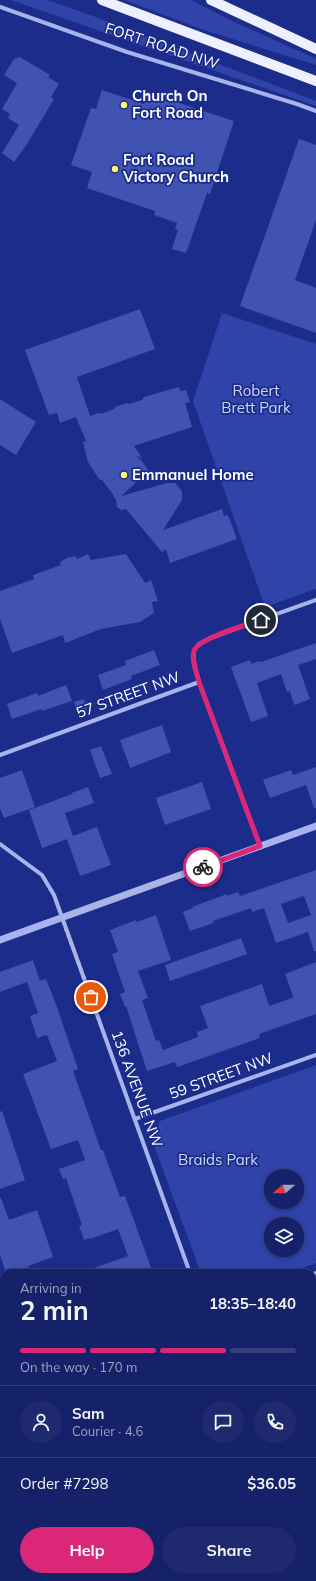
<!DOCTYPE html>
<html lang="en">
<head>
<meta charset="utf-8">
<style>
	body { margin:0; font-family:Mulish,sans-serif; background:#1e296e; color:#f1f3f6; height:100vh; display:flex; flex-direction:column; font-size:15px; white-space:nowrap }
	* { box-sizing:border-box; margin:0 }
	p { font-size:13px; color:#9da3c0 }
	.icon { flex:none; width:22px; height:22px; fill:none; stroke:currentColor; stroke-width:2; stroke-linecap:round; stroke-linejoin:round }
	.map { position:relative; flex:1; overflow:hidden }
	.sheet { position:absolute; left:0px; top:1269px; width:316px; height:312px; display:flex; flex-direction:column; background:#152168; border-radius:12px 12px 0 0; box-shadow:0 2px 6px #0003,0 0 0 1px #343e7c }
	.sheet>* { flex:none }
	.needle { width:26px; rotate:250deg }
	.buttons { position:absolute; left:264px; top:1169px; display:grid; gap:8px }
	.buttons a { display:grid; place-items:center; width:40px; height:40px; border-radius:50%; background:#152168; box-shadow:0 2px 6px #0003,0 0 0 1px #343e7c; font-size:20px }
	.pin { position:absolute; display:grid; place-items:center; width:34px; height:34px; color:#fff; margin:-17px; border:2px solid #fff; border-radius:50%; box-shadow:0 1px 4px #0007 }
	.courier { position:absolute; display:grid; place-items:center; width:40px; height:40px; margin:-20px; border:3px solid #db2777; border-radius:50%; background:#fff; color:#222; box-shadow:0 1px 5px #0007 }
	.head em { font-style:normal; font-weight:700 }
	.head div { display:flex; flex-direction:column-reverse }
	.head { display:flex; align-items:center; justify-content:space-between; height:68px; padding:0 20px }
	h1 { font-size:26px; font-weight:700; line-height:30px }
	.bar { display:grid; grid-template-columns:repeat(4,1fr); gap:6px 4px; align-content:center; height:48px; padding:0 20px }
	.bar i { height:5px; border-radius:3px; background:#343e7c }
	.bar .active { background:#db2777 }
	.bar p { grid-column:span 4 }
	.line { display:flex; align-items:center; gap:10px; padding:0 20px; border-top:1px solid #343e7c }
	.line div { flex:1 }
	.round { display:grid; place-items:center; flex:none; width:42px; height:42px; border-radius:21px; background:#1e296e }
	.primary-button { display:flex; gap:8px; margin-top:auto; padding:8px 20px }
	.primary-button a { flex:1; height:46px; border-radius:24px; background:#db2777; color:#fff; font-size:16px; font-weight:700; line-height:46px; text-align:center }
	.primary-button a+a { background:#1e296e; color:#f1f3f6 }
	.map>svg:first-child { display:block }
	.green { fill:#2f43a9; fill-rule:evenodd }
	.building { fill:#4052b2; fill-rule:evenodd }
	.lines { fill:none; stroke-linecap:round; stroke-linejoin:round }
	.minor { stroke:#a8b3ed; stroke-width:4 }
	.tertiary { stroke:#a8b3ed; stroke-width:7 }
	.secondary { stroke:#d4daf9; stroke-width:8 }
	.primary { stroke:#eef0ff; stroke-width:10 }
	.done { stroke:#b0b5d6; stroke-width:4; stroke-dasharray:0 7.2 }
	.route { stroke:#db2777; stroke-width:5 }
	.poi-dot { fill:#fcfd66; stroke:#1c2c8b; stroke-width:1.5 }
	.labels { text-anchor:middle; stroke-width:3.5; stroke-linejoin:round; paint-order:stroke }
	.street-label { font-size:15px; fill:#fff; stroke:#1c2c8b }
	.poi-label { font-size:15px; font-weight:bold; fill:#fff; stroke:#1c2c8b; text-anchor:start }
	.park-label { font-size:15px; fill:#ced5f9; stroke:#1c2c8b }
</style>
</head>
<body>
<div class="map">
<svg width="316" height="1581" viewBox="0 0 316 1581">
	<rect width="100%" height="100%" fill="#1c2c8b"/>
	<g class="green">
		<polygon points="11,0 47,0 93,16 316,101 316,106"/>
		<polygon points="124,0 191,0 228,19 316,59 316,65 204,30"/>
		<polygon points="222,313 316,344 316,589 265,607 193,401"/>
		<path d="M316 1065V1263L288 1273H201L152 1140 160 1121ZM271 1176H297V1202H271ZM271 1224H297V1250H271Z"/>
		<polygon points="0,1368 4,1379 4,1441 0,1430"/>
		<polygon points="0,1481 4,1492 4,1554 0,1542"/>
		<polygon points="316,1503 316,1581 311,1581 310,1577 312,1577 312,1504"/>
		<polygon points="12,1577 33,1577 34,1581 13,1581"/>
	</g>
	<g class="building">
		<polygon points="20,57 50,75 48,77 59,84 51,97 54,99 27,144 14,162 2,153 19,125 8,118 10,114 2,109 17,83 4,75 14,59"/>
		<polygon points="102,90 144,104 145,99 153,102 155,95 234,121 210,194 207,193 186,253 172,249 178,230 175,229 177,223 154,215 155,211 87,188 92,172 71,165 91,108 96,109"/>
		<polygon points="299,139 316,145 316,220 295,280 316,288 316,333 240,306"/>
		<polygon points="140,309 155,349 77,377 90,416 98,413 101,414 114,409 115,407 127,403 129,404 142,400 144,397 179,387 180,391 186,390 190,402 185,403 192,427 134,446 142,458 136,456 141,460 149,471 121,496 167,483 175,483 182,491 182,500 163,530 222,509 224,516 228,515 237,539 170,563 166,549 162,552 126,509 121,510 117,507 116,500 112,493 102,480 100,480 97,476 88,462 83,442 86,441 76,417 60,423 57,413 49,415 25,350"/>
		<polygon points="0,399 36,422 16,455 0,445"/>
		<polygon points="88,554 91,560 126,554 145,583 151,580 158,601 152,602 154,613 140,622 101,629 65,643 63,635 12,653 0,619 0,591 34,579 33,575 61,565 60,562 67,558 76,556 77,559"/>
		<polygon points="316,643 316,659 298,665 310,699 294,705 290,691 287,692 281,674 257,683 268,716 251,722 231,667 250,660 251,664 260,661 261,662"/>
		<polygon points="154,650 160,665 131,676 132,679 103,690 98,675 126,665 125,661"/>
		<polygon points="66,685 72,701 42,711 41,709 12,719 7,704 37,693 38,696"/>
		<polygon points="84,699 87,710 78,713 74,702"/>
		<polygon points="162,725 171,752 130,768 120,740"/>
		<polygon points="101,746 112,774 100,778 90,750"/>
		<polygon points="316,767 316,808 314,808 306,785 270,798 263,780 291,770 293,775"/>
		<polygon points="22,770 35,807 4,818 0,808 0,778"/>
		<polygon points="202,782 211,809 165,825 156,798"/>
		<polygon points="88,787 94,803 65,813 73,836 97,827 111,865 80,876 67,839 42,848 29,810 72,794 72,793"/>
		<path d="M316 870V951H314L308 932 276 943 264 908 252 912 251 908 213 921 214 923 190 931 183 912 193 908 192 907 227 894V896L238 892 240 896ZM304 896 311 915 288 923 281 904Z"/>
		<polygon points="156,915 171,960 138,971 148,998 142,1000 156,1041 159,1040 163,1050 198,1037 197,1032 208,1028 200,1006 262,984 269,1006 292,998 293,996 285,974 316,962 316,1014 259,1034 260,1038 177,1067 175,1062 147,1071 126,1006 125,1007 120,994 125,992 112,954 118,952 110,930 136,920 137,922"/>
		<polygon points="241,938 247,954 170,981 165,965"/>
		<polygon points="33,960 40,981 46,979 57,1007 78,1069 73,1071 101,1150 103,1150 120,1197 125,1196 153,1273 86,1273 85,1271 128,1256 118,1229 90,1239 89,1238 84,1240 79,1226 82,1225 66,1178 63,1179 59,1169 85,1160 78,1140 51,1149 23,1074 57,1061 47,1035 37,1038 30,1016 38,1013 27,982 0,992 0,972"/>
		<polygon points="2,1111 25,1180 0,1189 0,1112"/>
		<polygon points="0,1198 1,1198 9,1220 37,1210 53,1257 28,1266 30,1273 6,1273 0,1255"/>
	</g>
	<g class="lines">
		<g class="minor">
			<polyline points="0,7 127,52 297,104 316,111"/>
			<polyline points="0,755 199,682"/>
			<polyline points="0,844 42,875 54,895 190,1273"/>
			<polyline points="260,846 199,682 194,663 194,650 199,644 210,638 316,600"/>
			<polyline points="135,1119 316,1055"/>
			<polyline points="312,1275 316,1273"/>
			<polyline points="0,1347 4,1358"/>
			<polyline points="312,1491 316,1489"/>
			<polyline points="82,1577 83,1581"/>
			<polyline points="300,1577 301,1581"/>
			<polyline points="61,1581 74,1577"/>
		</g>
		<polyline class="tertiary" points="0,940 316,826"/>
		<g class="secondary">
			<polyline points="0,1451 4,1462"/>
			<polyline points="0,1563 4,1575"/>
			<polyline points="45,1577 47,1581"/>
		</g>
		<g class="primary">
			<polyline points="102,0 316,81"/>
			<polyline points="211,0 316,49"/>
		</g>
	</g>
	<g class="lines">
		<polyline class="done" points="91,997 62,918 203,867"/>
		<path class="route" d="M203 867 260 846 199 682C197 673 191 660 194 651 196 639 249 624 261 620"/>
	</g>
	<g class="poi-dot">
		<circle cx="124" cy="105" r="4"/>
		<circle cx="115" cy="169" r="4"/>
		<circle cx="124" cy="475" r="4"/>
	</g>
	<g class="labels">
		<g class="street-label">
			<text transform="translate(162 46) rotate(18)" y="5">FORT ROAD NW</text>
			<text transform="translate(128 695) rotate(-20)" y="5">57 STREET NW</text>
			<text transform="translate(221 1076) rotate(-20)" y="5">59 STREET NW</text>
			<text transform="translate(137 1089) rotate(70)" y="5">136 AVENUE NW</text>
		</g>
		<g class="poi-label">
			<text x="132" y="101">Church On<tspan x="132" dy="17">Fort Road</tspan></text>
			<text x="123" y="165">Fort Road<tspan x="123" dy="17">Victory Church</tspan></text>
			<text x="132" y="480">Emmanuel Home</text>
		</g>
		<g class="park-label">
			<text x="256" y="396">Robert<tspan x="256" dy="17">Brett Park</tspan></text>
			<text x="218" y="1165">Braids Park</text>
		</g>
	</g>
</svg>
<div class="buttons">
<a><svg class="needle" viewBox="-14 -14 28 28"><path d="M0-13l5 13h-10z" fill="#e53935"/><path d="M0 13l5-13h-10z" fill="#9da3c0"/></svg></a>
<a><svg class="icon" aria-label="layers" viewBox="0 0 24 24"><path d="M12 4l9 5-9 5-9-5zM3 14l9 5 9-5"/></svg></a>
</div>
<div class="pin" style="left:91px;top:997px;background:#ea580c"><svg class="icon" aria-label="bag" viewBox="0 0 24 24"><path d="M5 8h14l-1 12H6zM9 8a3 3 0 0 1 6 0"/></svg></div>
<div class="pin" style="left:261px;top:620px;background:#1f2937"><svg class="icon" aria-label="home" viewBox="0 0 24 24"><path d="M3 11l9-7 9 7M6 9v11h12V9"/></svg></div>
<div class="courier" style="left:203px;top:867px"><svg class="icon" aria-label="bike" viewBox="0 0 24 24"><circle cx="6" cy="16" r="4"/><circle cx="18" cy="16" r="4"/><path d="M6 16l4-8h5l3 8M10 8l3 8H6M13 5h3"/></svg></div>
<section class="sheet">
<div class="head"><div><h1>2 min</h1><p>Arriving in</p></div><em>18:35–18:40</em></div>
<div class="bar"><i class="active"></i><i class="active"></i><i class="active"></i><i></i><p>On the way · 170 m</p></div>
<div class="line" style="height:72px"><a class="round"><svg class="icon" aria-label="person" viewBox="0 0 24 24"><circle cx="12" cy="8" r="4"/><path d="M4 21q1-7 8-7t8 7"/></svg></a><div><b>Sam</b><p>Courier · 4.6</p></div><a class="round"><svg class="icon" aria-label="chat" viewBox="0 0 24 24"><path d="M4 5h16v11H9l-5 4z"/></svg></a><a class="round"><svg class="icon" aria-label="phone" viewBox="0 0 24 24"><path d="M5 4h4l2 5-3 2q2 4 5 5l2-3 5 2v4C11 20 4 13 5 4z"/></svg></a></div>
<div class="line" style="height:52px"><div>Order #7298</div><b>$36.05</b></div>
<div class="primary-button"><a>Help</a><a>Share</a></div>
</section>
</div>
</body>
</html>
